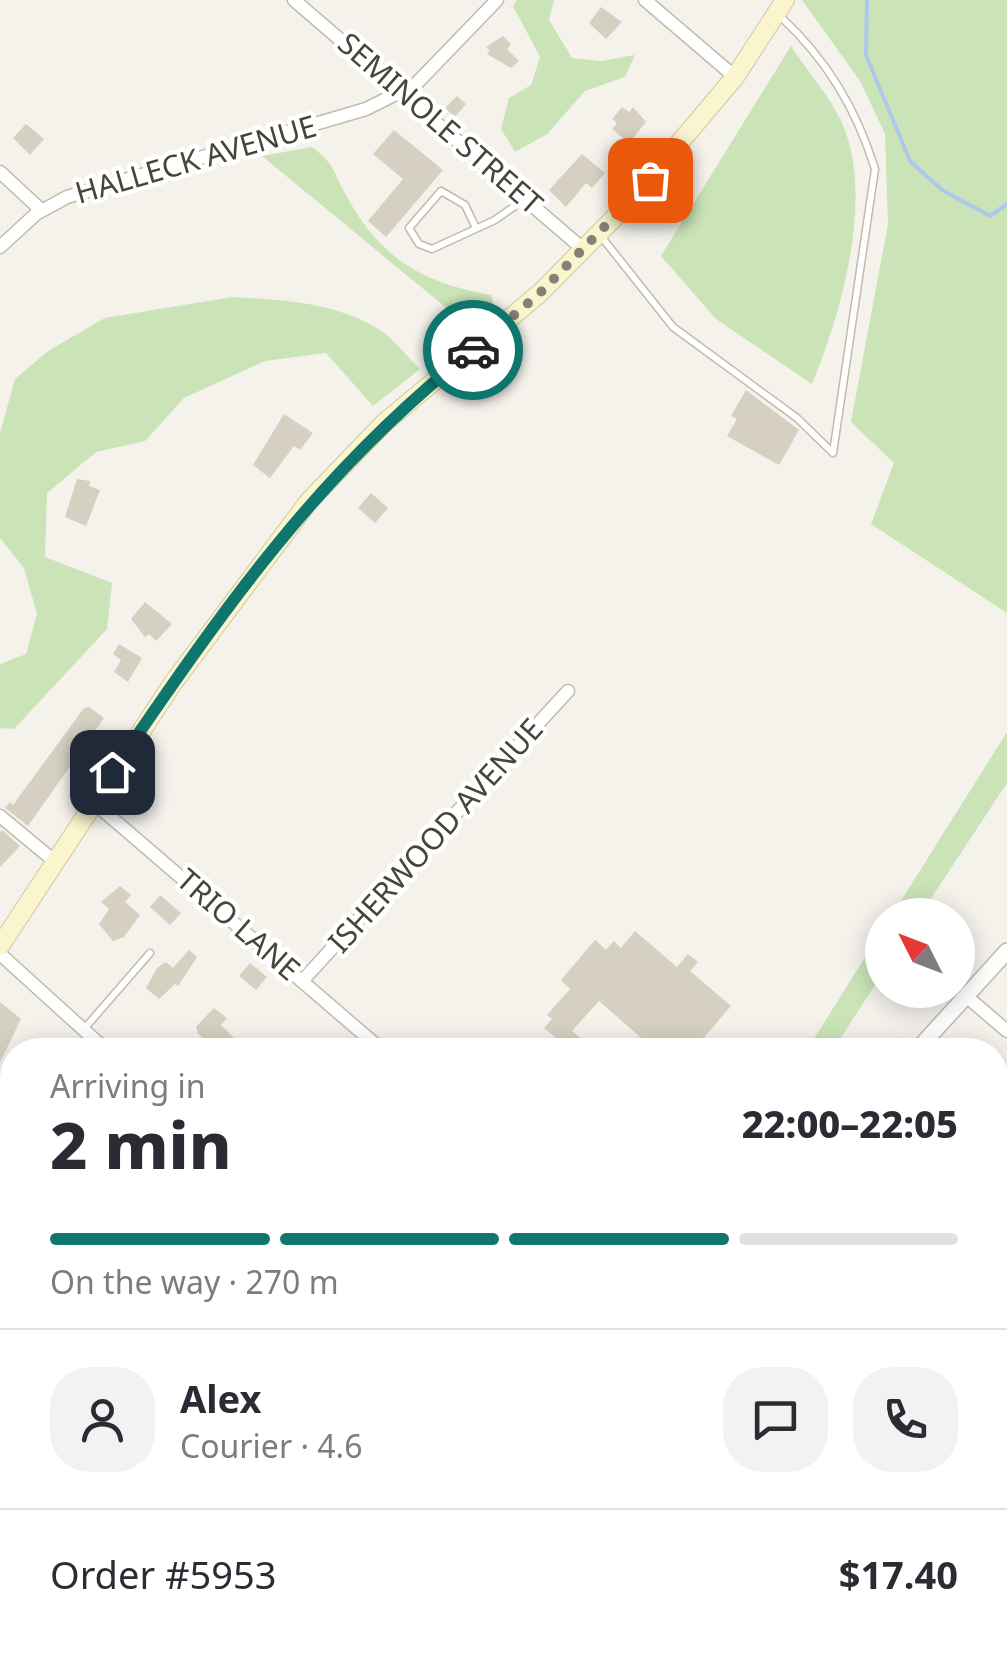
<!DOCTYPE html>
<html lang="en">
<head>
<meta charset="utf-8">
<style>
	body { margin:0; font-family:"Noto Sans",sans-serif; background:#f2f2f3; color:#2b2b33; height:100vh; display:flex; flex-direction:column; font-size:38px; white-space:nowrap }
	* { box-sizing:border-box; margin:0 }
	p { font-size:32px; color:#7c7c81 }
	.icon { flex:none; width:55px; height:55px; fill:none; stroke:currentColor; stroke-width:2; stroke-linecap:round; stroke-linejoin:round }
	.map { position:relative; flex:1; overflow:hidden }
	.details { position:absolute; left:0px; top:1038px; width:1008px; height:622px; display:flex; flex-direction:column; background:#fff; border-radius:40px 40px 0 0; box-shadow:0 5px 25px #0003 }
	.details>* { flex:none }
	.needle { width:65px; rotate:312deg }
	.controls { position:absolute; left:865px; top:898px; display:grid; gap:20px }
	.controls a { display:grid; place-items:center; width:110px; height:110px; border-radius:50%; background:#fff; box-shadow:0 5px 25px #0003; font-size:50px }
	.pin { position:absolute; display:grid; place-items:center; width:85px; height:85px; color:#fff; margin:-42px; border-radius:20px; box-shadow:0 5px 15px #0006 }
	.courier { position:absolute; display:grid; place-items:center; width:100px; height:100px; margin:-50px; border:8px solid #0f766e; border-radius:50%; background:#fff; color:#222; box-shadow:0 2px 12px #0007 }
	.summary em { font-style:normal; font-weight:800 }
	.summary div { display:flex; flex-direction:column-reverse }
	.summary { display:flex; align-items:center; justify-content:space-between; height:170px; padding:0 50px }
	h1 { font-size:65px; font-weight:800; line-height:75px }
	.bar { display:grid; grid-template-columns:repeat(4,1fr); gap:15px 10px; align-content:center; height:120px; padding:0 50px }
	.bar i { height:12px; border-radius:8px; background:#e1e1e2 }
	.bar .current { background:#0f766e }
	.bar p { grid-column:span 4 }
	.line { display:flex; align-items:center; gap:25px; padding:0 50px; border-top:2px solid #e1e1e2 }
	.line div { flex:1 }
	.round { display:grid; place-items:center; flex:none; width:105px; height:105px; border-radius:40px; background:#f2f2f3 }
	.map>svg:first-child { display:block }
	.green { fill:#cae4b8 }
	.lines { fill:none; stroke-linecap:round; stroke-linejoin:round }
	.stream { stroke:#adc9ea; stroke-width:4 }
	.building { fill:#d5d0c1 }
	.service-casing { stroke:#bfbbae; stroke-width:9 }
	.minor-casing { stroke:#bfbbae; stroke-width:15 }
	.tertiary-casing { stroke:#bfbbae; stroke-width:18 }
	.secondary-casing { stroke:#cfc99f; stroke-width:20 }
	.service { stroke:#fff; stroke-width:6 }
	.minor { stroke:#fff; stroke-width:12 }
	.tertiary { stroke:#fff; stroke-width:15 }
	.secondary { stroke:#faf5cf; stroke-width:18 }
	.done { stroke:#848177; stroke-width:10; stroke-dasharray:0 18 }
	.route { stroke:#0f766e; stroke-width:12 }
	.labels { text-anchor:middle; stroke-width:9; stroke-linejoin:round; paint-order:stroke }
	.street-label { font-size:30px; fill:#474439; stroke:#fff }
</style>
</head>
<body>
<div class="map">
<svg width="1007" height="1659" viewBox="0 0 1007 1659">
	<rect width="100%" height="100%" fill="#f4f2eb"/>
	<g class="green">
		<polygon points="517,0 554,0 549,20 572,58 601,61 635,55 625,77 585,91 547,134 515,152 501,129 509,98 531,85 540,57 513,6"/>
		<polygon points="802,0 1007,0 1007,613 871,524 894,463 851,422 888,224 885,134 860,81"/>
		<path d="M791 46C807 71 830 96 842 123 875 196 841 314 812 384L716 319 661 256Z"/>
		<path d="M312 147C337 166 333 173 347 197 381 259 423 283 491 295L496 311 472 329 262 156Z"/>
		<path d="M232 297C283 300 335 302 380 330 394 339 407 357 420 369L373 406 326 353 265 361 184 398 145 441 96 452 47 493 45 557 112 583 107 629 14 729 0 728V664L26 654 37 614 24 568 0 538V433L15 379 48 351 105 318Z"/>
		<polygon points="1007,732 1007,783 920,915 892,915"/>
		<polygon points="882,930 882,974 833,1050 807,1050"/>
		<polygon points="473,1648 507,1648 504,1659 470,1659"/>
	</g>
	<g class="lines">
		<polyline class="stream" points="867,0 866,55 910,161 942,190 990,216 1007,204"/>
	</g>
	<g class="building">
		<polygon points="601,7 622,22 606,39 589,23"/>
		<polygon points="503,36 511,44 507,49 519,61 511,68 487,54 490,50 486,47"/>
		<polygon points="457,96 466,104 455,117 445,108"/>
		<polygon points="622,107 629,112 633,107 646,122 629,143 612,129 617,123 612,119"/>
		<polygon points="26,124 44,139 30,155 13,138"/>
		<polygon points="394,130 443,170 386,237 368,221 403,179 373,154"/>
		<polygon points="582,154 605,173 592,188 586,183 566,207 549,190"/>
		<polygon points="746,390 799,430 779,465 727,436 737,419 731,416"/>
		<polygon points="284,414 313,433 300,450 294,446 270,478 253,465"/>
		<polygon points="77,479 90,481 89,486 100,490 86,526 65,517"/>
		<polygon points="371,493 388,508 375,523 358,508"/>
		<polygon points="145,602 172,624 156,641 149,634 145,637 131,619"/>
		<polygon points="119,644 142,658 128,682 114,672 121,660 113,654"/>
		<polygon points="89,707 104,718 28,826 5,808 10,802 13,805 84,708"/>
		<polygon points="2,830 20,846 0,867 0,832"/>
		<polygon points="120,886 131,895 125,902 140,915 124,937 113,941 99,924 109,909 101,902"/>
		<polygon points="160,895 181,913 170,925 150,907"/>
		<polygon points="635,931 677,967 688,954 698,962 690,971 731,1006 694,1049 684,1040 677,1049 664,1038 654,1049 599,1001 572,1031 584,1041 577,1050 544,1050 555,1037 544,1028 552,1019 547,1015 570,989 561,980 595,940 606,950 614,941 621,948"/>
		<polygon points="189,950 197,957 178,986 175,984 159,999 146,988 157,968 166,962 173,968"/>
		<polygon points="250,963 267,977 256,990 239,976"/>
		<polygon points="0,1002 21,1019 0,1062"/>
		<polygon points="214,1008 227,1018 221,1025 238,1042 231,1050 218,1050 198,1034 196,1027"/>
		<polygon points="0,1162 12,1173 12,1281 0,1295"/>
		<polygon points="995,1197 1007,1208 1007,1238 995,1227"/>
		<polygon points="1007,1276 1007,1322 995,1312 995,1289"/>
		<polygon points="0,1422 12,1433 12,1460 0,1449"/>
		<polygon points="12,1542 12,1574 0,1563 0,1556"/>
		<polygon points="995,1567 1007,1577 1007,1598 995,1588"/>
		<polygon points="22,1648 54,1648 48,1659"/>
		<polygon points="147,1648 169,1648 164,1653 170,1659 136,1659"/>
		<polygon points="252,1648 312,1648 320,1659 261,1659"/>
		<polygon points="332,1648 360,1648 350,1659"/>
		<polygon points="413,1648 448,1648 438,1659 403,1659"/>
		<polygon points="674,1648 703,1648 693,1659 674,1659 668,1654"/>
		<polygon points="791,1648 860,1648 849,1659 804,1659"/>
		<polygon points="923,1648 952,1648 942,1659"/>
	</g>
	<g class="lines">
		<defs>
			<g id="service">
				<polyline points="476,228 465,205 441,191 409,228 419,244 432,249 495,220 525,199"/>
				<path d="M600 235 673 327 797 418 833 453 875 169C856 108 827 60 780 16"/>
				<polyline points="84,1029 150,953"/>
				<polyline points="0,1336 12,1345"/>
				<polyline points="0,1645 18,1659"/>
				<polyline points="710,1659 720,1648"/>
			</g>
			<g id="minor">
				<polyline points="294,0 584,250"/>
				<polyline points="645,0 735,77"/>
				<polyline points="0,172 41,210"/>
				<polyline points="0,247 36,214 67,197 366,109 416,84 497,0"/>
				<polyline points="92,801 382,1050"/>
				<polyline points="0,816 53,860"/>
				<polyline points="0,954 106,1050"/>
				<polyline points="303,980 568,691"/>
				<polyline points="966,996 1007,1031"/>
				<polyline points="0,1477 12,1488"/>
				<polyline points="191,1648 204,1659"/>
				<polyline points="746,1648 760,1659"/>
				<polyline points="76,1659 82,1648"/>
				<polyline points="574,1659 585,1648"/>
				<polyline points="985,1659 1007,1634"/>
			</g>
			<g id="tertiary">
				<polyline points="917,1050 1007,951"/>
				<polyline points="365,1659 375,1648"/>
			</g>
			<polyline id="secondary" points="0,946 173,683 309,501 384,423 540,293 627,205 735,77 785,0"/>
		</defs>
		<use href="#service" class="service-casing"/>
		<use href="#minor" class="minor-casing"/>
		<use href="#tertiary" class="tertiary-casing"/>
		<use href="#secondary" class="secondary-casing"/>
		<use href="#service" class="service"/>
		<use href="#minor" class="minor"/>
		<use href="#tertiary" class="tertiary"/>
		<use href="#secondary" class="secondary"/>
	</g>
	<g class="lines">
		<polyline class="done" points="473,350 540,293 650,180"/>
		<path class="route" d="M112 772C224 609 316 474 473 350"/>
	</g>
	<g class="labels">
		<g class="street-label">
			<text transform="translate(440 124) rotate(41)" y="10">SEMINOLE STREET</text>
			<text transform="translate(196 160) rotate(-16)" y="10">HALLECK AVENUE</text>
			<text transform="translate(436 836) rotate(-48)" y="10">ISHERWOOD AVENUE</text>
			<text transform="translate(238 925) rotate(41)" y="10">TRIO LANE</text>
		</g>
	</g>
</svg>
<div class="controls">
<a><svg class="needle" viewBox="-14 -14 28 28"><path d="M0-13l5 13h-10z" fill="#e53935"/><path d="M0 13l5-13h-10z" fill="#7c7c81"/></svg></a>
</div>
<div class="pin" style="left:650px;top:180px;background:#ea580c"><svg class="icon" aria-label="bag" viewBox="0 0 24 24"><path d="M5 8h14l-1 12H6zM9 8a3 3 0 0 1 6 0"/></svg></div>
<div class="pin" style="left:112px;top:772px;background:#1f2937"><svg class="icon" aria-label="home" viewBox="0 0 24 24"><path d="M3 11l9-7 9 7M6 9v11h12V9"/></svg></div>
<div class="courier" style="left:473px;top:350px"><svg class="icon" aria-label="car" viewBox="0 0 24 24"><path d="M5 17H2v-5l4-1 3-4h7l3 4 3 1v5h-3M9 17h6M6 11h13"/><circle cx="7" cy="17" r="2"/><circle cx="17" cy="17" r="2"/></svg></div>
<section class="details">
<div class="summary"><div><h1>2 min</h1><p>Arriving in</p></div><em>22:00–22:05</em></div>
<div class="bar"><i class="current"></i><i class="current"></i><i class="current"></i><i></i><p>On the way · 270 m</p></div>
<div class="line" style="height:180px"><a class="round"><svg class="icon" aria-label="person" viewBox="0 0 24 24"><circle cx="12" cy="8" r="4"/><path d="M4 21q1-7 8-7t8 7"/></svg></a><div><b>Alex</b><p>Courier · 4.6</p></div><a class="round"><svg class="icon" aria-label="chat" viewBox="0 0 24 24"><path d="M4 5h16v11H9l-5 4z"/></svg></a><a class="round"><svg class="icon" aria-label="phone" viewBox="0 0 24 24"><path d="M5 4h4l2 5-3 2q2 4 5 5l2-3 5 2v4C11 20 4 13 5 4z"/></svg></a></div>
<div class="line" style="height:130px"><div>Order #5953</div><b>$17.40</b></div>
</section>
</div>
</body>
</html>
